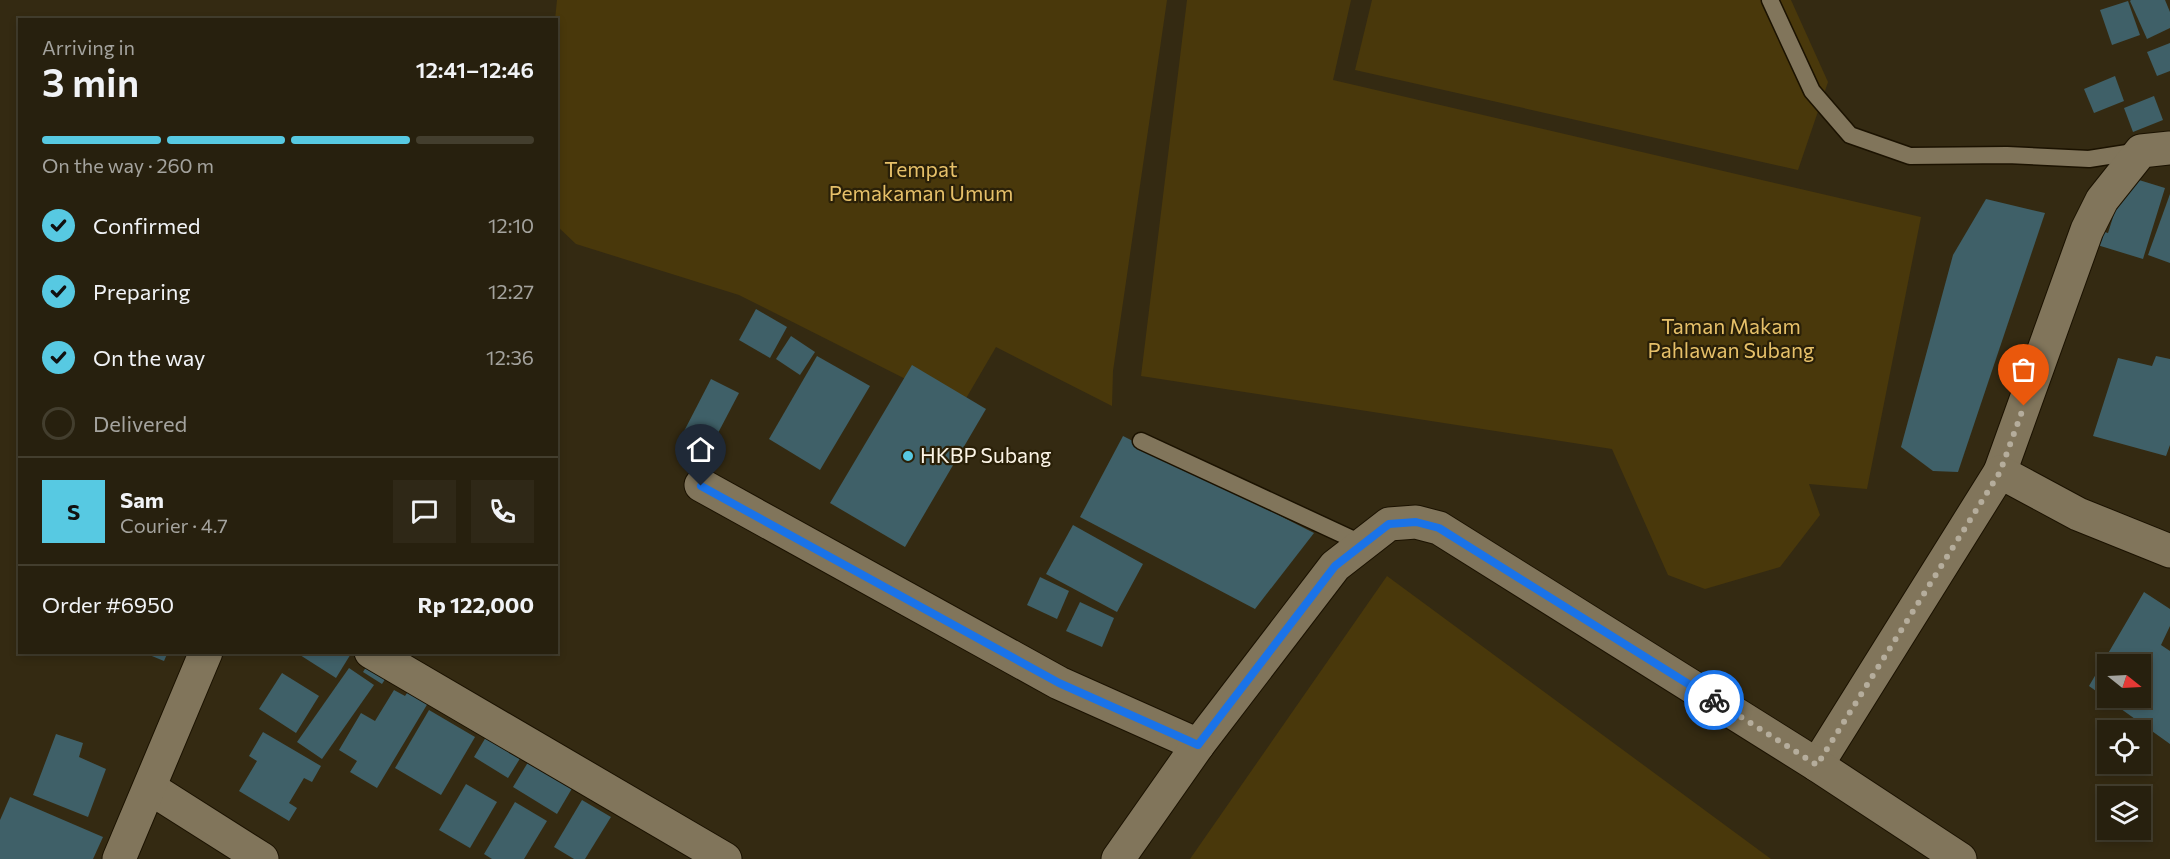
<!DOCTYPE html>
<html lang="en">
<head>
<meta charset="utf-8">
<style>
	body { margin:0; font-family:Commissioner,sans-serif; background:#2f2817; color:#f1f3f6; height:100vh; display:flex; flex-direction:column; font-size:22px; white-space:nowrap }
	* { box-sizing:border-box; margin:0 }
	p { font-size:20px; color:#a4a39e }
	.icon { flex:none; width:33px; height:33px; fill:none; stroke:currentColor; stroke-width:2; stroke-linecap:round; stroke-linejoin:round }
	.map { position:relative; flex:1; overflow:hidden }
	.details { position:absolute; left:18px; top:18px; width:540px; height:636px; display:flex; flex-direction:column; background:#27200e; border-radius:0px; box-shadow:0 3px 9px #0003,0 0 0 2px #433e2e }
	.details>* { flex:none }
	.needle { width:39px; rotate:108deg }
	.controls { position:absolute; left:2097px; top:654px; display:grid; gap:12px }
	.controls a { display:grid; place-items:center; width:54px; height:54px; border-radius:0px; background:#27200e; box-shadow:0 3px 9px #0003,0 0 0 2px #433e2e; font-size:30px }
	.pin { position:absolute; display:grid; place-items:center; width:51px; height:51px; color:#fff; margin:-62px -26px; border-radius:50% 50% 50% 0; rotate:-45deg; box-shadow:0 0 6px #0007 }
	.pin .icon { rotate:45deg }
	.courier { position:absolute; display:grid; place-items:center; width:60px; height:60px; margin:-30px; border:4px solid #1a73e8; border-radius:50%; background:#fff; color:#222; box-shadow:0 2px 8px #0007 }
	.headline em { font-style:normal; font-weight:600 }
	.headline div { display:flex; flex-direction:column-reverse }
	.headline { display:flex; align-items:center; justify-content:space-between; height:102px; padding:0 24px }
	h1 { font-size:39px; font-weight:600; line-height:45px }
	.bar { display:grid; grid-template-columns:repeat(4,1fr); gap:9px 6px; align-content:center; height:72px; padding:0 24px }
	.bar i { height:8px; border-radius:4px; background:#433e2e }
	.bar .current { background:#57c9e2 }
	.bar p { grid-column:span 4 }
	.line { display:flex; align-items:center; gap:15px; padding:0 24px; border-top:2px solid #433e2e }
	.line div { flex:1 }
	.round { display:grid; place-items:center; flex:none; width:63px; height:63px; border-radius:0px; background:#2f2817 }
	ol { padding:0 24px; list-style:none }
	li { display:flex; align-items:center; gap:18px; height:66px }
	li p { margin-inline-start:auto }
	li .icon { padding:6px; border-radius:50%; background:#57c9e2; color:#111; stroke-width:4 }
	li:last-child { color:#a4a39e }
	li i { width:33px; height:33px; border:3px solid #433e2e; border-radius:50% }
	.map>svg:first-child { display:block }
	.green { fill:#49380b }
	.building { fill:#3f6068; fill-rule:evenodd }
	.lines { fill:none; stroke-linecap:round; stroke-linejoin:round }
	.service-casing { stroke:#1b1200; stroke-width:19 }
	.minor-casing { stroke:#1b1200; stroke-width:35 }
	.service { stroke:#81755b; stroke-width:16 }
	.minor { stroke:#81755b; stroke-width:33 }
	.done { stroke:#b5ad9c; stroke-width:6; stroke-dasharray:0 10.8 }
	.route { stroke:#1a73e8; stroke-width:8 }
	.poi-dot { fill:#57c9e2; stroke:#2a2008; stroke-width:2 }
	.labels { text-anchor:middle; stroke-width:4.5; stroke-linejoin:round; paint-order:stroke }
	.park-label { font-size:21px; fill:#e6c069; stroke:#2a2008 }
	.poi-label { font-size:21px; fill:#fbf4e6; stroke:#2a2008; text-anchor:start }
</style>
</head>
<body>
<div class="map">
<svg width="2170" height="859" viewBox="0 0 2170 859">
	<rect width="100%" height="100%" fill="#342a12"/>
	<g class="green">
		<polygon points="557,0 1167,0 1113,371 1112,406 996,347 961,407 739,295 576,244 557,226 555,20"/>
		<polygon points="1187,0 1351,0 1333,80 1921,217 1867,489 1809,484 1820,515 1780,567 1705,589 1668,575 1612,449 1141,376"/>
		<polygon points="1372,0 1791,0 1828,82 1798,170 1355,70"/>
		<polygon points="1387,576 1771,859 1190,859"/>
	</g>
	<g class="building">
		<polygon points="2131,0 2165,0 2170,12 2170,28 2147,39 2130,1"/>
		<polygon points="2128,1 2140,35 2112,45 2100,10"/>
		<polygon points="2170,43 2170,71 2157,76 2147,52"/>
		<polygon points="2115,76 2124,101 2094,113 2084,89"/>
		<polygon points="2154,96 2163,120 2133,132 2124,108"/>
		<polygon points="2126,176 2165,188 2143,259 2094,244 2098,230 2108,233"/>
		<polygon points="2170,194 2170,263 2148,255"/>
		<polygon points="1986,199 2045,213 1958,472 1933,471 1901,447 1953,255"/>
		<polygon points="756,309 787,327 770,358 739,340"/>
		<polygon points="791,336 815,352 800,375 776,359"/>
		<polygon points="817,356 870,386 820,470 769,439"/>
		<polygon points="2156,356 2170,359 2170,445 2166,456 2093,436 2118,358 2152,366"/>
		<polygon points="912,365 986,409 905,547 830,503"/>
		<polygon points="711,379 739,393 707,454 680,439"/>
		<polygon points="1123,436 1314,533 1255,609 1080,517"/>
		<polygon points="1073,525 1143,564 1117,612 1046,574"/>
		<polygon points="1040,577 1069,591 1057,619 1027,605"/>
		<path d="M2144 592 2170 609V626L2161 645 2170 651V744L2089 686ZM2108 664H2140V698H2108Z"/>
		<polygon points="1080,602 1114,618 1102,647 1066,631"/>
		<polygon points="142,652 168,652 164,661"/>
		<polygon points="302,652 352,652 336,678 300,655"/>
		<polygon points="371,659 391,670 382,684 363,672"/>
		<polygon points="349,668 374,685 322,759 297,742"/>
		<polygon points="282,673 319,696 296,733 259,709"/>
		<polygon points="411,687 431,698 377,788 350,772 357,761 339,750 361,713 375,721 394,690 405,696"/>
		<polygon points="429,710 475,737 441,795 395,768"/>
		<polygon points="263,732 321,766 312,782 304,778 289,803 297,808 289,821 239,791 257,761 249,756"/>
		<polygon points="489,732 524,752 508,778 474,757"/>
		<polygon points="56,734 83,743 79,757 106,769 88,817 33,795"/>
		<polygon points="530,759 574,785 557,814 513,787"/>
		<polygon points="466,784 497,802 470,848 439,830"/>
		<polygon points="10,797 103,837 93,859 0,859 0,820"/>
		<polygon points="582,800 611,817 585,859 574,859 554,847"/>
		<polygon points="515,802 547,821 524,859 492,859 484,854"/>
	</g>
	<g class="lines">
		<defs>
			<g id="service">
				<polyline points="1770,0 1812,91 1850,135 1910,156 2007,155 2089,159 2140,151"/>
				<polyline points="1141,441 1363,544"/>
			</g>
			<g id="minor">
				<polyline points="2000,472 2087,230 2102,200 2141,151 2170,148"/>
				<polyline points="701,485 1059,683 1198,745"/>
				<polyline points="371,652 725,859"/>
				<polyline points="1817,765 2000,472 2078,514 2170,551"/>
				<polyline points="150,788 262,859"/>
				<polyline points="119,859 206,652"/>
				<polyline points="1118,859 1198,745 1335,566 1389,524 1416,522 1439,528 1817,765 1960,859"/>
			</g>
		</defs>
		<use href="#service" class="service-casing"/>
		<use href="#minor" class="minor-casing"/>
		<use href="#service" class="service"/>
		<use href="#minor" class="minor"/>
	</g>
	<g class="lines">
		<polyline class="done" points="1714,700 1817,765 2000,472 2024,406"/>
		<polyline class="route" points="701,486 1059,683 1198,745 1335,566 1389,524 1416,522 1439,528 1714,700"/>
	</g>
	<circle class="poi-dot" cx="908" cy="456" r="6"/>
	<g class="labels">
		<g class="park-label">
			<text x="921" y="177">Tempat<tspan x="921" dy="24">Pemakaman Umum</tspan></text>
			<text x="1731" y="334">Taman Makam<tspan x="1731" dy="24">Pahlawan Subang</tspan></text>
		</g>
		<g class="poi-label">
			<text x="920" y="463">HKBP Subang</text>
		</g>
	</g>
</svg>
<div class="controls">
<a><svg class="needle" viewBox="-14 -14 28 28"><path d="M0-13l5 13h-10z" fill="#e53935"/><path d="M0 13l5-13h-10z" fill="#a4a39e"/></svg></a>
<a><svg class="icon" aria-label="locate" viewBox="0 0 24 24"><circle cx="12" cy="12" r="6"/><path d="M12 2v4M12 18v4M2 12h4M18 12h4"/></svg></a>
<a><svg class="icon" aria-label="layers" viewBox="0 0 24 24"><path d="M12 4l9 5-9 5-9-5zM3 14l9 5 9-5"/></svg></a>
</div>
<div class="pin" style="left:2024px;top:406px;background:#ea580c"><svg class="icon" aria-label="bag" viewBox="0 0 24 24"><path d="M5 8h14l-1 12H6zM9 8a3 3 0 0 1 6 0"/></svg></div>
<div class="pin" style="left:701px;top:486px;background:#1f2937"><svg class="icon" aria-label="home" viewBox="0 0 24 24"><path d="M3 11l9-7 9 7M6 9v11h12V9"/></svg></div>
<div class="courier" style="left:1714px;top:700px"><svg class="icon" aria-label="bike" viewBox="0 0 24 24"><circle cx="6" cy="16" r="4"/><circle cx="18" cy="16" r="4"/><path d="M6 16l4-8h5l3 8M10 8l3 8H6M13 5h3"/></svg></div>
<section class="details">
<div class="headline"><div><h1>3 min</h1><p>Arriving in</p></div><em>12:41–12:46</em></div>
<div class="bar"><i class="current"></i><i class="current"></i><i class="current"></i><i></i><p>On the way · 260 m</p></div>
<ol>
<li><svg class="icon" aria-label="check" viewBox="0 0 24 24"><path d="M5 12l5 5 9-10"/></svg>Confirmed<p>12:10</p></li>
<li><svg class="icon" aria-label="check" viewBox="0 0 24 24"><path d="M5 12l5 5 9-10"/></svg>Preparing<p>12:27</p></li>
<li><svg class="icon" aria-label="check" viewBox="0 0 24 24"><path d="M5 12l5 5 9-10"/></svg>On the way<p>12:36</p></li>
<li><i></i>Delivered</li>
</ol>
<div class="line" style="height:108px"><b class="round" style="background:#57c9e2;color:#111">S</b><div><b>Sam</b><p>Courier · 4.7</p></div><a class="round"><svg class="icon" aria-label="chat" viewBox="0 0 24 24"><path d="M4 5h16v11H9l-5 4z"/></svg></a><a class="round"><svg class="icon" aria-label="phone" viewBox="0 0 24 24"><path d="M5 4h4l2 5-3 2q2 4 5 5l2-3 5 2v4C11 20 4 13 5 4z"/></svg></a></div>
<div class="line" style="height:78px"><div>Order #6950</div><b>Rp 122,000</b></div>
</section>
</div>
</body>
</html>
